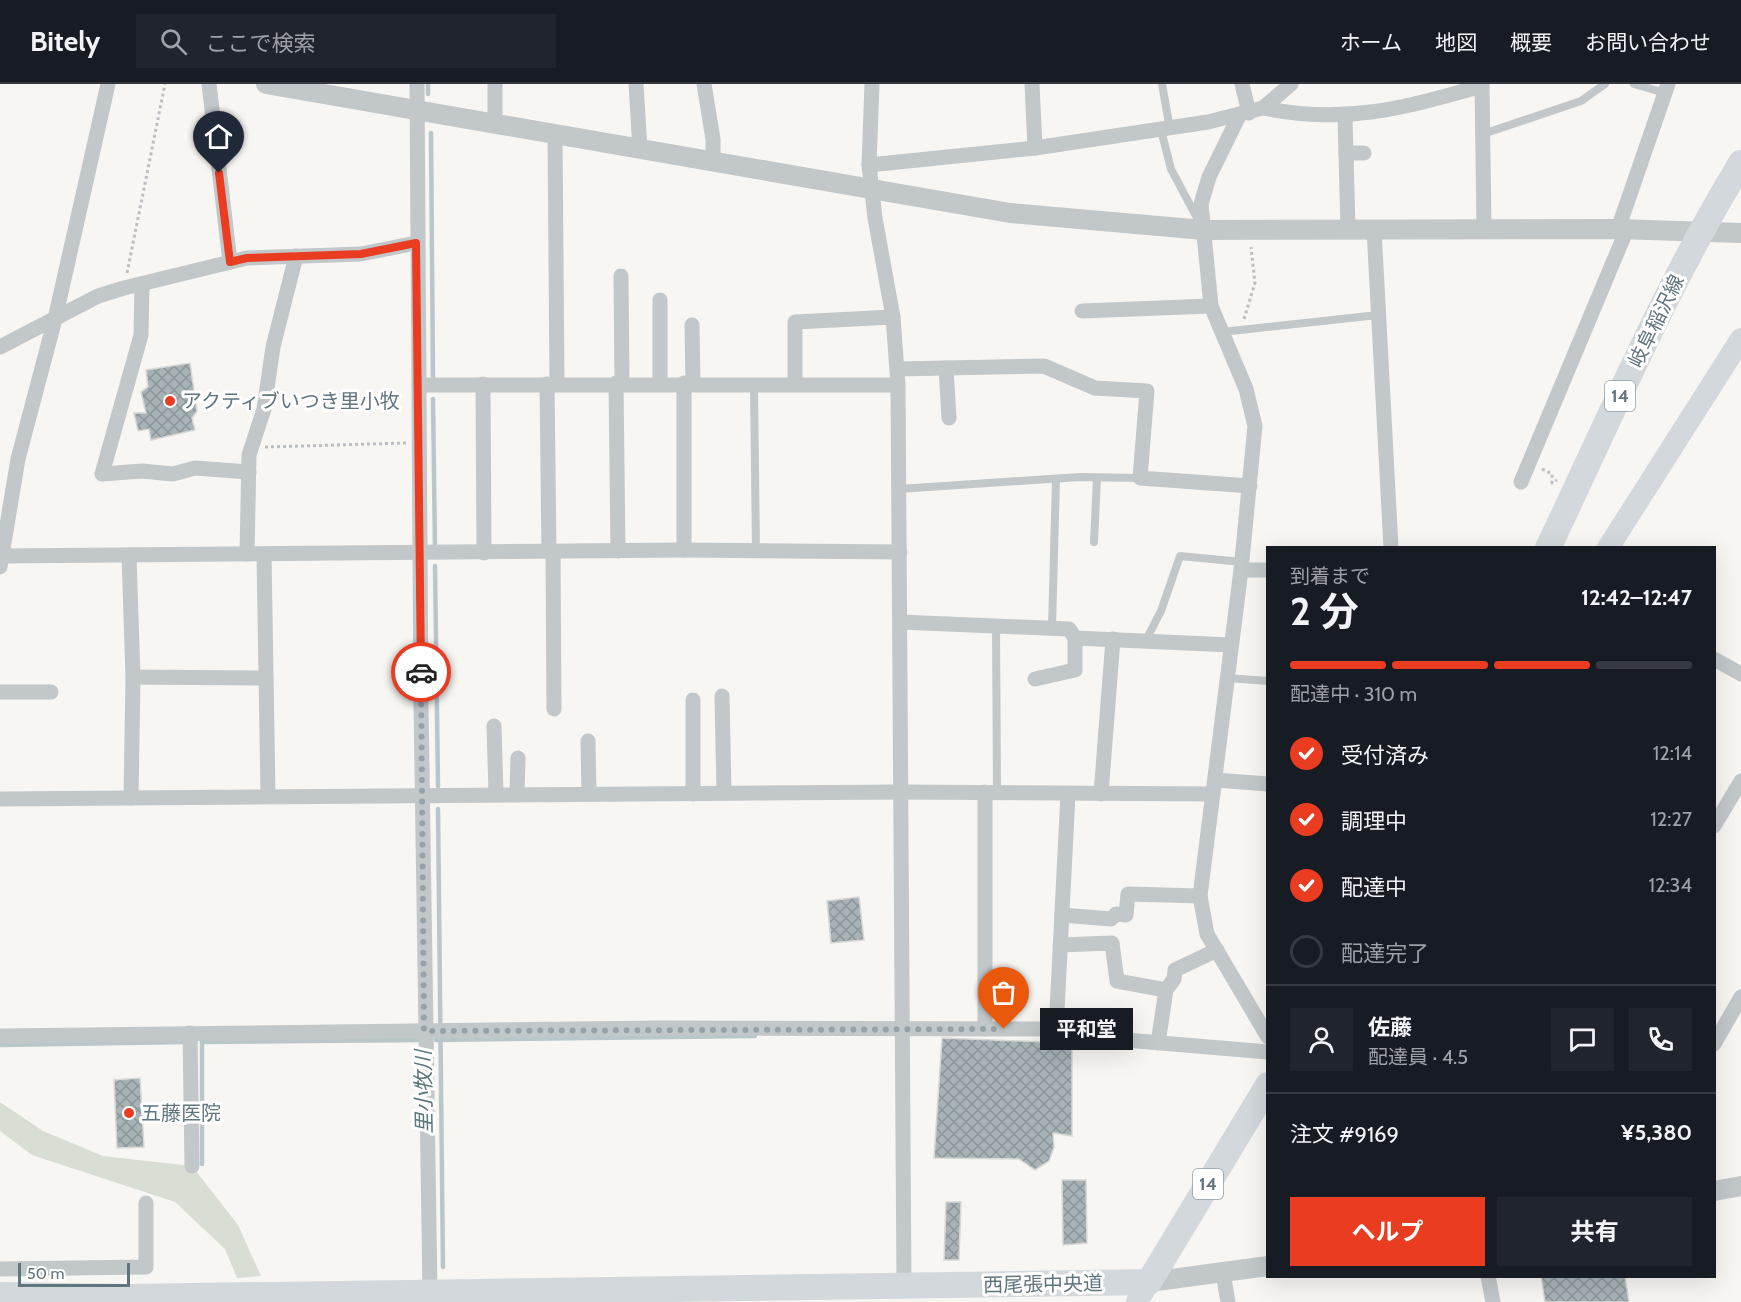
<!DOCTYPE html>
<html lang="ja">
<head>
<meta charset="utf-8">
<style>
	body { margin:0; font-family:Cabin,"Noto Sans JP",sans-serif; background:#20242c; color:#f1f3f6; height:100vh; display:flex; flex-direction:column; font-size:22px; white-space:nowrap }
	* { box-sizing:border-box; margin:0 }
	p { font-size:20px; color:#9ea1a6 }
	.icon { flex:none; width:33px; height:33px; fill:none; stroke:currentColor; stroke-width:2; stroke-linecap:round; stroke-linejoin:round }
	.map { position:relative; flex:1; overflow:hidden }
	.drawer { position:absolute; left:1266px; top:462px; width:450px; height:732px; display:flex; flex-direction:column; background:#171b24; border-radius:0px; box-shadow:0 6px 24px #0002 }
	.drawer>* { flex:none }
	.scale { position:absolute; left:18px; bottom:15px; width:112px; box-sizing:border-box; padding-left:6px; border:3px solid #61757f; border-top:0; font-size:16px; line-height:21px; white-space:nowrap; color:#61757f; -webkit-text-stroke:4px #fff; paint-order:stroke }
	.pin { position:absolute; display:grid; place-items:center; width:51px; height:51px; color:#fff; margin:-62px -26px; border-radius:50% 50% 50% 0; rotate:-45deg; box-shadow:0 0 6px #0007 }
	.pin .icon { rotate:45deg }
	.courier { position:absolute; display:grid; place-items:center; width:60px; height:60px; margin:-30px; border:4px solid #e93c21; border-radius:50%; background:#fff; color:#222; box-shadow:0 2px 8px #0007 }
	.bubble { position:absolute; height:42px; border-radius:0px; background:#171b24; box-shadow:0 6px 24px #0002; font-size:20px; font-weight:700; line-height:42px; text-align:center }
	.overview em { font-style:normal; font-weight:700 }
	.overview div { display:flex; flex-direction:column-reverse }
	.overview { display:flex; align-items:center; justify-content:space-between; height:102px; padding:0 24px }
	h1 { font-size:39px; font-weight:700; line-height:45px }
	.bar { display:grid; grid-template-columns:repeat(4,1fr); gap:9px 6px; align-content:center; height:72px; padding:0 24px }
	.bar i { height:8px; border-radius:4px; background:#363941 }
	.bar .current { background:#e93c21 }
	.bar p { grid-column:span 4 }
	.line { display:flex; align-items:center; gap:15px; padding:0 24px; border-top:2px solid #363941 }
	.line div { flex:1 }
	.round { display:grid; place-items:center; flex:none; width:63px; height:63px; border-radius:0px; background:#20242c }
	ol { padding:0 24px; list-style:none }
	li { display:flex; align-items:center; gap:18px; height:66px }
	li p { margin-inline-start:auto }
	li .icon { padding:6px; border-radius:50%; background:#e93c21; color:#fff; stroke-width:4 }
	li:last-child { color:#9ea1a6 }
	li i { width:33px; height:33px; border:3px solid #363941; border-radius:50% }
	.cta { display:flex; gap:12px; margin-top:auto; padding:12px 24px }
	.cta a { flex:1; height:69px; border-radius:0px; background:#e93c21; color:#fff; font-size:24px; font-weight:700; line-height:69px; text-align:center }
	.cta a+a { background:#20242c; color:#f1f3f6 }
	header { display:flex; align-items:center; gap:36px; box-sizing:border-box; height:84px; padding:0 30px; background:#171b24; border-bottom:2px solid #363941 }
	header strong { font-size:28px }
	nav { display:flex; gap:33px; margin-inline-start:auto; font-size:21px }
	.search { width:420px; height:54px; background:#20242c; display:flex; align-items:center; gap:15px; box-sizing:border-box; padding:0 21px; border-radius:0px; color:#9ea1a6; font-size:22px }
	.map>svg:first-child { display:block }
	.green { fill:#d9ded4 }
	.lines { fill:none; stroke-linecap:round; stroke-linejoin:round }
	.stream { stroke:#b9c7ca; stroke-width:4.5 }
	.building { fill:url(#building-cross-hatch); stroke:#d8d8d6; stroke-width:1.5 }
	.path { stroke:#bcbfc1; stroke-width:3; stroke-dasharray:3 3; stroke-linecap:butt }
	.service { stroke:#c2c7c9; stroke-width:8 }
	.minor { stroke:#c2c7c9; stroke-width:15 }
	.tertiary { stroke:#c2c7c9; stroke-width:20 }
	.secondary { stroke:#d2d8db; stroke-width:22 }
	.primary { stroke:#d2d8db; stroke-width:26 }
	.done { stroke:#96a2a8; stroke-width:6; stroke-dasharray:0 10.8 }
	.route { stroke:#e93c21; stroke-width:8 }
	.poi-dot { fill:#e93c21; stroke:#fff; stroke-width:2 }
	.labels { text-anchor:middle; stroke-width:6; stroke-linejoin:round; paint-order:stroke }
	.shield { fill:#fff; stroke:#909ea5; stroke-width:1.5 }
	.shield-label { font-size:18px; font-weight:bold; fill:#61757f }
	.street-label { font-size:20px; fill:#61757f; stroke:#fff }
	.poi-label { font-size:20px; fill:#61757f; stroke:#fff; text-anchor:start }
	.water-label { font-size:21px; font-style:italic; fill:#5b767b; stroke:#fff }
</style>
</head>
<body>
<header>
<strong>Bitely</strong>
<div class="search"><svg class="icon" aria-label="search" viewBox="0 0 24 24"><circle cx="10" cy="10" r="6"/><path d="M15 15l6 6"/></svg>ここで検索</div>
<nav><a>ホーム</a><a>地図</a><a>概要</a><a>お問い合わせ</a></nav>
</header>
<div class="map">
<svg width="1741" height="1218" viewBox="0 0 1741 1218">
	<defs>
		<pattern id="building-cross-hatch" width="8" height="8" patternUnits="userSpaceOnUse" patternTransform="scale(1.5)"><rect width="8" height="8" fill="#a8b3b7"/><path d="M0 0l8 8M0 8l8-8" fill="none" stroke="#8c969a"/></pattern>
	</defs>
	<rect width="100%" height="100%" fill="#f7f6f3"/>
	<polygon class="green" points="0,1018 43,1047 103,1072 192,1082 238,1141 261,1192 237,1194 225,1165 175,1118 32,1071 0,1047"/>
	<g class="lines">
		<g class="stream">
			<polyline points="428,0 428,10"/>
			<polyline points="431,49 433,293"/>
			<polyline points="433,315 435,464"/>
			<polyline points="435,482 438,702"/>
			<polyline points="438,725 443,1183"/>
			<polyline points="436,956 755,952"/>
			<polyline points="0,961 186,958"/>
			<polyline points="202,1080 202,958 422,956"/>
		</g>
	</g>
	<g class="building">
		<polygon points="190,279 197,327 192,334 195,346 151,356 149,345 138,347 134,329 146,329 141,308 148,303 146,286"/>
		<polygon points="859,813 864,856 831,859 827,817"/>
		<polygon points="942,954 1072,959 1072,1052 1053,1049 1054,1063 1049,1077 1035,1086 1019,1075 934,1074"/>
		<polygon points="140,994 144,1063 117,1064 114,996"/>
		<polygon points="1062,1096 1086,1096 1087,1159 1063,1161"/>
		<polygon points="946,1118 961,1118 959,1176 944,1176"/>
		<polygon points="1541,1192 1625,1192 1629,1218 1545,1218"/>
	</g>
	<g class="lines">
		<g class="path">
			<polyline points="127,189 165,0"/>
			<polyline points="1244,235 1255,199 1251,163"/>
			<polyline points="265,363 406,359"/>
			<polyline points="1542,385 1552,390 1552,399 1557,396"/>
		</g>
		<g class="service">
			<polyline points="1162,0 1170,45"/>
			<polyline points="1634,0 1665,9"/>
			<polyline points="1161,46 1171,85 1198,136"/>
			<polyline points="1483,50 1581,17 1605,0"/>
			<polyline points="1222,248 1378,231"/>
			<polyline points="754,301 756,467"/>
			<polyline points="899,405 1080,393 1140,394"/>
			<polyline points="1094,458 1097,394"/>
			<polyline points="996,542 997,708"/>
			<polyline points="1052,544 1056,395"/>
			<polyline points="1146,556 1161,527 1180,472 1242,478"/>
			<polyline points="1227,594 1268,597"/>
		</g>
		<g class="minor">
			<polyline points="209,0 230,178"/>
			<polyline points="417,0 421,620 430,1209"/>
			<polyline points="636,0 640,66"/>
			<polyline points="704,0 713,55 713,77"/>
			<polyline points="872,0 869,81 875,134 893,233 898,301 904,1203"/>
			<polyline points="1032,0 1035,64"/>
			<polyline points="1242,0 1249,29"/>
			<polyline points="1482,0 1484,145"/>
			<path d="M1263 24C1345 41 1404 24 1482 2"/>
			<polyline points="1239,32 1209,93 1201,120 1211,222 1246,305 1255,342 1241,486 1200,812 1207,850 1268,953"/>
			<polyline points="1345,33 1348,145"/>
			<polyline points="495,40 495,0"/>
			<polyline points="555,51 557,299"/>
			<polyline points="1346,69 1364,69"/>
			<polyline points="869,81 1035,64 1208,38 1263,24 1291,0"/>
			<polyline points="1374,145 1391,464"/>
			<polyline points="1618,145 1668,0"/>
			<polyline points="621,192 622,299"/>
			<polyline points="142,200 141,251 102,390 142,387 173,390 195,384 249,388"/>
			<polyline points="660,216 660,299"/>
			<polyline points="1082,227 1211,222"/>
			<polyline points="692,241 693,299"/>
			<polyline points="0,263 98,212 124,204 247,174 361,170 416,159"/>
			<polyline points="946,284 949,334"/>
			<polyline points="897,285 1044,282 1095,304 1147,307 1140,394 1250,402"/>
			<polyline points="616,299 618,467"/>
			<polyline points="483,300 484,469"/>
			<polyline points="547,300 549,468"/>
			<polyline points="795,300 795,238 893,233"/>
			<polyline points="419,301 898,301"/>
			<polyline points="1521,398 1627,145"/>
			<polyline points="684,466 684,299"/>
			<polyline points="553,468 554,625"/>
			<polyline points="247,470 249,371 264,325 273,263 296,172"/>
			<polyline points="264,470 268,712"/>
			<polyline points="129,471 133,593 131,714"/>
			<polyline points="2,472 684,466 900,468"/>
			<polyline points="0,483 18,375 55,235 108,0"/>
			<polyline points="1241,486 1268,486"/>
			<polyline points="900,538 1069,545 1075,554 1231,561"/>
			<polyline points="1714,575 1741,590"/>
			<polyline points="133,593 266,594"/>
			<polyline points="1035,595 1075,586 1075,554"/>
			<polyline points="0,608 51,608"/>
			<polyline points="722,612 724,709"/>
			<polyline points="693,616 693,710"/>
			<polyline points="494,642 496,710"/>
			<polyline points="588,657 589,710"/>
			<polyline points="1215,696 1268,700"/>
			<polyline points="985,708 985,945"/>
			<polyline points="517,710 518,674"/>
			<polyline points="1101,710 1113,555"/>
			<polyline points="0,715 901,708 1213,710"/>
			<polyline points="1714,742 1741,697"/>
			<polyline points="1062,831 1111,835 1116,830 1126,831 1128,810 1200,812"/>
			<polyline points="1060,861 1112,859 1117,897 1166,906"/>
			<polyline points="1056,947 1068,710"/>
			<polyline points="190,949 192,1082"/>
			<polyline points="0,952 660,944 1042,945 1102,954 1268,968"/>
			<polyline points="1158,959 1166,906 1174,895 1175,886 1217,866"/>
			<polyline points="1714,960 1741,913"/>
			<polyline points="0,1185 146,1183 146,1119"/>
			<polyline points="1223,1189 1228,1218"/>
			<polyline points="1488,1192 1493,1218"/>
		</g>
		<g class="tertiary">
			<polyline points="266,0 1010,129 1204,146 1618,145 1741,149"/>
			<polyline points="1714,1107 1741,1102"/>
			<polyline points="1149,1198 1268,1182"/>
		</g>
		<g class="secondary">
			<polyline points="1608,464 1741,255"/>
			<polyline points="1137,1218 1149,1198"/>
		</g>
		<g class="primary">
			<path d="M1548 464C1610 334 1666 202 1741 79"/>
			<polyline points="0,1211 127,1213 1149,1198 1268,1001"/>
		</g>
	</g>
	<g class="lines">
		<polyline class="done" points="421,588 424,947 1004,945"/>
		<polyline class="route" points="219,89 230,178 247,174 361,170 416,159 421,588"/>
	</g>
	<g class="poi-dot">
		<circle cx="170" cy="317" r="6"/>
		<circle cx="129" cy="1029" r="6"/>
	</g>
	<g class="labels">
		<g class="shield">
			<rect x="1605" y="297" width="30" height="30" rx="4.5"/>
			<rect x="1193" y="1085" width="30" height="30" rx="4.5"/>
		</g>
		<g class="shield-label">
			<text x="1620" y="318">14</text>
			<text x="1208" y="1106">14</text>
		</g>
		<g class="street-label">
			<text transform="translate(1656 237) rotate(-64)" y="7">岐阜稲沢線</text>
			<text transform="translate(1043 1200) rotate(-1)" y="7">西尾張中央道</text>
		</g>
		<g class="poi-label">
			<text x="182" y="324">アクティブいつき里小牧</text>
			<text x="141" y="1036">五藤医院</text>
		</g>
		<g class="water-label">
			<text transform="translate(424 1008) rotate(-91)" y="7">里小牧川</text>
		</g>
	</g>
</svg>
<div class="scale">50 m</div>
<div class="pin" style="left:1004px;top:945px;background:#ea580c"><svg class="icon" aria-label="bag" viewBox="0 0 24 24"><path d="M5 8h14l-1 12H6zM9 8a3 3 0 0 1 6 0"/></svg></div>
<div class="pin" style="left:219px;top:89px;background:#1f2937"><svg class="icon" aria-label="home" viewBox="0 0 24 24"><path d="M3 11l9-7 9 7M6 9v11h12V9"/></svg></div>
<div class="courier" style="left:421px;top:588px"><svg class="icon" aria-label="car" viewBox="0 0 24 24"><path d="M5 17H2v-5l4-1 3-4h7l3 4 3 1v5h-3M9 17h6M6 11h13"/><circle cx="7" cy="17" r="2"/><circle cx="17" cy="17" r="2"/></svg></div>
<div class="bubble" style="left:1040px;top:924px;width:93px">平和堂</div>
<section class="drawer">
<div class="overview"><div><h1>2 分</h1><p>到着まで</p></div><em>12:42–12:47</em></div>
<div class="bar"><i class="current"></i><i class="current"></i><i class="current"></i><i></i><p>配達中 · 310 m</p></div>
<ol>
<li><svg class="icon" aria-label="check" viewBox="0 0 24 24"><path d="M5 12l5 5 9-10"/></svg>受付済み<p>12:14</p></li>
<li><svg class="icon" aria-label="check" viewBox="0 0 24 24"><path d="M5 12l5 5 9-10"/></svg>調理中<p>12:27</p></li>
<li><svg class="icon" aria-label="check" viewBox="0 0 24 24"><path d="M5 12l5 5 9-10"/></svg>配達中<p>12:34</p></li>
<li><i></i>配達完了</li>
</ol>
<div class="line" style="height:108px"><a class="round"><svg class="icon" aria-label="person" viewBox="0 0 24 24"><circle cx="12" cy="8" r="4"/><path d="M4 21q1-7 8-7t8 7"/></svg></a><div><b>佐藤</b><p>配達員 · 4.5</p></div><a class="round"><svg class="icon" aria-label="chat" viewBox="0 0 24 24"><path d="M4 5h16v11H9l-5 4z"/></svg></a><a class="round"><svg class="icon" aria-label="phone" viewBox="0 0 24 24"><path d="M5 4h4l2 5-3 2q2 4 5 5l2-3 5 2v4C11 20 4 13 5 4z"/></svg></a></div>
<div class="line" style="height:78px"><div>注文 #9169</div><b>¥5,380</b></div>
<div class="cta"><a>ヘルプ</a><a>共有</a></div>
</section>
</div>
</body>
</html>
